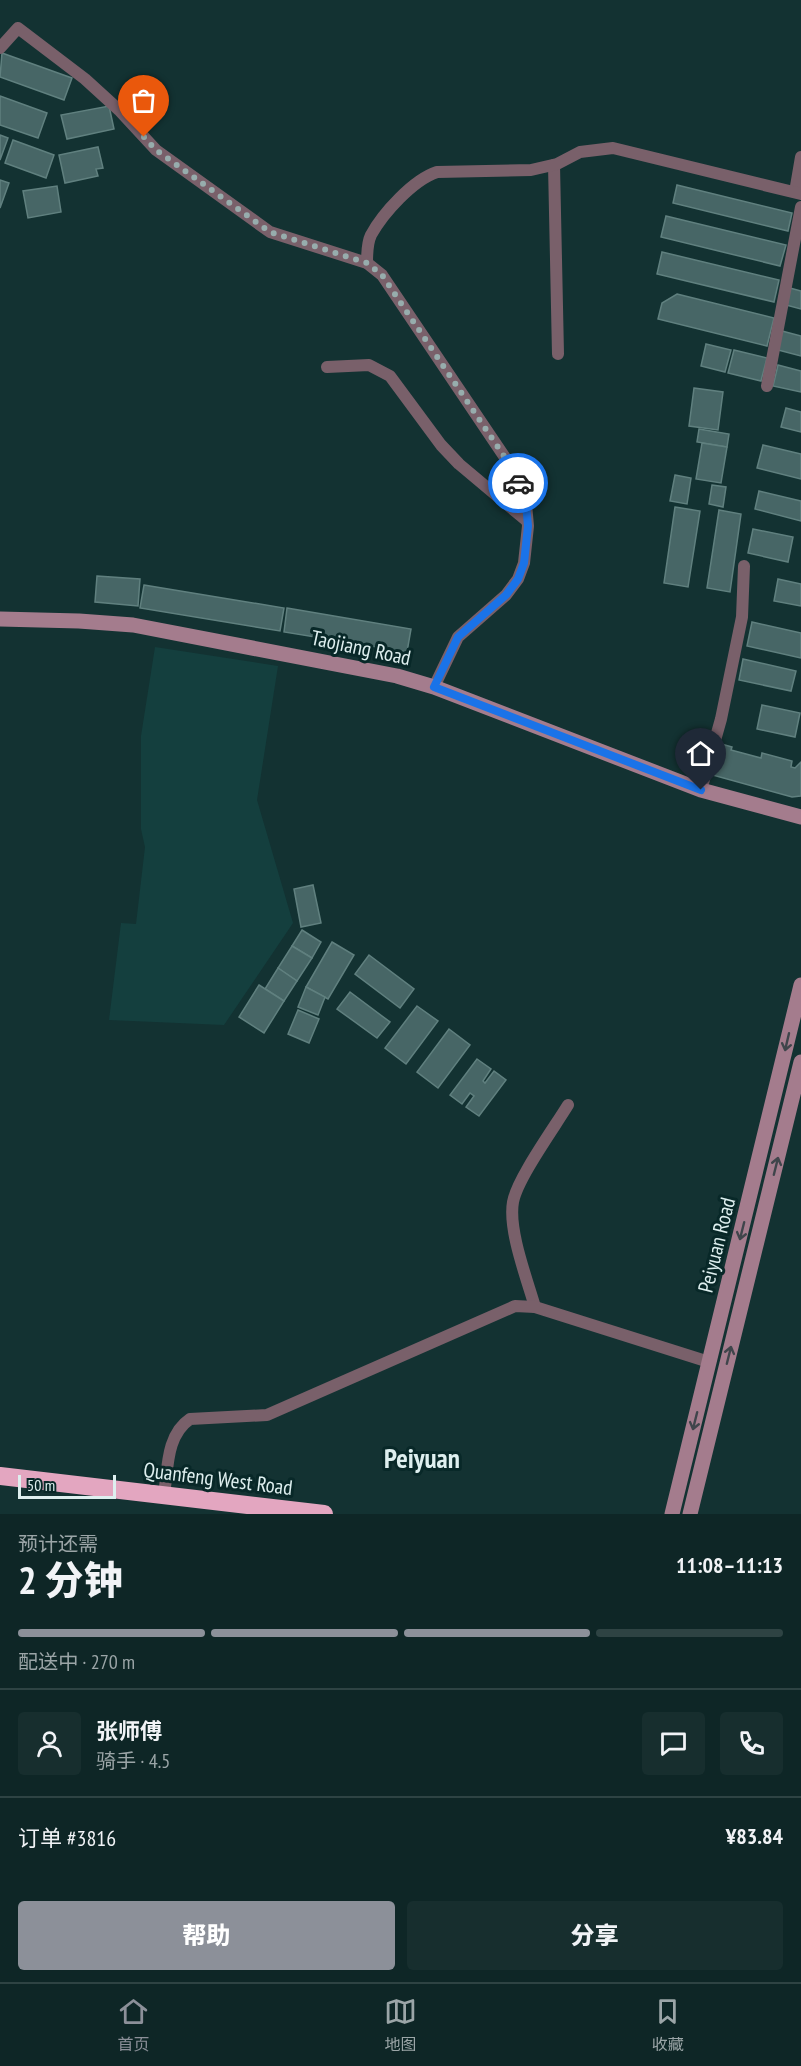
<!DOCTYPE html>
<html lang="zh">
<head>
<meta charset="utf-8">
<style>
	body { margin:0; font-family:"PT Sans Narrow","Noto Sans SC",sans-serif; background:#172e2e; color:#f1f3f6; height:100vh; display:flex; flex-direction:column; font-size:22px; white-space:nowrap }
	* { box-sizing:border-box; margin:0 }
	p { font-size:20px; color:#9ba5a7 }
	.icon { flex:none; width:33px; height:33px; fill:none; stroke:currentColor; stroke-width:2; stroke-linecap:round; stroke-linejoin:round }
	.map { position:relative; height:1514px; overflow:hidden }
	.sheet { display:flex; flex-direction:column; background:#0e2626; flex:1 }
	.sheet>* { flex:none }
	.scale { position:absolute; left:18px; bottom:15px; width:98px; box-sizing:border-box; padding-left:6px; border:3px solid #deefef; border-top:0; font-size:16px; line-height:21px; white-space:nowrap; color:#deefef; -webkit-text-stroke:4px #082828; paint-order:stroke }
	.pin { position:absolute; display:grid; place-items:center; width:51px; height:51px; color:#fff; margin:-62px -26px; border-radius:50% 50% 50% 0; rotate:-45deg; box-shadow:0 0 6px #0007 }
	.pin .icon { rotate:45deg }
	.courier { position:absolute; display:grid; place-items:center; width:60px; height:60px; margin:-30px; border:4px solid #1a73e8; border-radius:50%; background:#fff; color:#222; box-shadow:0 2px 8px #0007 }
	.headline em { font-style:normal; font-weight:800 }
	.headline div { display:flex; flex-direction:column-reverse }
	.headline { display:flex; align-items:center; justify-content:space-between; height:102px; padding:0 18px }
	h1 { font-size:39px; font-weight:800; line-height:45px }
	.bar { display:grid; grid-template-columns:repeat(4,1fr); gap:9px 6px; align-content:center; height:72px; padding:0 18px }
	.bar i { height:8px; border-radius:4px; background:#2e4343 }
	.bar .on { background:#8c9099 }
	.bar p { grid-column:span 4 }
	.line { display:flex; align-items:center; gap:15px; padding:0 18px; border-top:2px solid #2e4343 }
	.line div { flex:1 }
	.round { display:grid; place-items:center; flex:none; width:63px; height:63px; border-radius:6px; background:#172e2e }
	.cta { display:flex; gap:12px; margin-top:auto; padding:12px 18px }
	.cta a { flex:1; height:69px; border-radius:6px; background:#8c9099; color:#fff; font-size:24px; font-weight:800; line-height:69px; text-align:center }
	.cta a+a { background:#172e2e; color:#f1f3f6 }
	.tab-bar { display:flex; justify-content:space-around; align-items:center; height:84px; border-top:2px solid #2e4343; background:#0e2626; font-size:16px; color:#9ba5a7 }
	.tab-bar a { display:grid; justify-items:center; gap:3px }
	.tab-bar .on { color:#8c9099 }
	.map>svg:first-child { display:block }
	.built { fill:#143f3e }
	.building { fill:#476666; stroke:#60807f; stroke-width:1.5 }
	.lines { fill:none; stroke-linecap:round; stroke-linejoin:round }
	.street { stroke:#79606a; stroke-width:12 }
	.secondary { stroke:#a47c8d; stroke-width:15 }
	.highway { stroke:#e3a6c0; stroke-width:18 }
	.oneway { stroke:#3f454b }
	.done { stroke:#97adad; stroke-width:6; stroke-dasharray:0 10.8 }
	.route { stroke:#1a73e8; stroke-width:8 }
	.labels { text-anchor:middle; stroke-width:6; stroke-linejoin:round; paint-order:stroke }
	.street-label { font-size:21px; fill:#deefef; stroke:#082828 }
	.district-label { font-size:27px; font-weight:bold; fill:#deefef; stroke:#082828 }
</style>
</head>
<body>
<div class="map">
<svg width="801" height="1514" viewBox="0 0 801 1514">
	<rect width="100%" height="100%" fill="#133232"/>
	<polygon class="built" points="155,647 278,666 257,800 293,923 224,1025 109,1020 121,923 136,924 145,847 141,829 141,736"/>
	<g class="building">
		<polygon points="2,53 72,78 64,100 0,77"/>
		<polygon points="0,96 47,113 38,138 0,125"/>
		<polygon points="109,106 114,129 67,139 61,115"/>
		<polygon points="0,135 8,138 0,160"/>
		<polygon points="13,140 54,155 46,178 5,163"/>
		<polygon points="98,147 103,168 96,169 98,176 65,183 59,155"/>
		<polygon points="0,180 9,183 0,208"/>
		<polygon points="677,185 792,213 788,231 673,203"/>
		<polygon points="57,186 61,212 28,218 23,191"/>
		<polygon points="666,216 786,245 780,266 661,237"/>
		<polygon points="662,252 779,280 774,302 657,274"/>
		<polygon points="790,288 801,291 801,309 786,305"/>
		<polygon points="677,294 774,318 767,346 658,319 662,303"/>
		<polygon points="782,331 801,336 801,356 778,350"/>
		<polygon points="706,344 731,350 725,372 701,366"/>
		<polygon points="734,350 767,358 761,381 728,373"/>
		<polygon points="778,365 801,371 801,392 773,386"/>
		<polygon points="694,388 723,392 718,430 689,426"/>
		<polygon points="786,408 801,412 801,432 781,427"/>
		<polygon points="699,429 729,434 727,447 697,442"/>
		<polygon points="702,443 727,447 721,483 696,479"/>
		<polygon points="763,445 801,454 801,479 757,468"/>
		<polygon points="675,475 691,478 687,504 670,501"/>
		<polygon points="712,485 726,487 723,507 709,504"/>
		<polygon points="759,491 801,501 801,521 755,509"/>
		<polygon points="675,507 700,511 688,587 664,583"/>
		<polygon points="719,510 741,514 730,592 707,588"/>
		<polygon points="753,529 793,537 788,562 748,553"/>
		<polygon points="97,576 140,579 138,606 95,602"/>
		<polygon points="778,579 801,584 801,606 774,601"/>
		<polygon points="144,585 284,608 280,631 140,608"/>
		<polygon points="287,608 411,629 407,652 284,632"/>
		<polygon points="752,622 801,633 801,658 747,646"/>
		<polygon points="743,659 796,671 791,691 739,680"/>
		<polygon points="762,705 800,713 795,737 757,729"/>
		<polygon points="718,743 732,747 731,750 761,758 762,753 792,761 791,767 795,768 801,762 801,796 792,797 709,774"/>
		<polygon points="313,885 321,923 301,927 294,889"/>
		<polygon points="302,930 321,942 312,958 292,946"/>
		<polygon points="332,942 354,955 328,999 306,987"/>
		<polygon points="292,946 312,958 297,981 278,968"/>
		<polygon points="369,955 414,989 400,1008 355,974"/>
		<polygon points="278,968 297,981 284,1001 265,989"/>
		<polygon points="259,985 284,1001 264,1033 239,1017"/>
		<polygon points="306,987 325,997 318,1015 298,1007"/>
		<polygon points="350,992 390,1022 377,1038 337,1009"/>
		<polygon points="417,1006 438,1021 406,1064 385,1048"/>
		<polygon points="298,1010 319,1019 309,1043 288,1034"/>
		<polygon points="449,1029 470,1045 438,1088 417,1072"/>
		<polygon points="477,1059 491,1069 483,1081 485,1083 494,1071 506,1080 479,1116 466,1107 474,1096 470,1093 462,1104 450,1095"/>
	</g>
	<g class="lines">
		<g class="street">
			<polyline points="0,48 18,28 85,79 119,110 156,150 270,232 367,263 382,275 512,468 526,504 528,526 524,563 518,579 506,595 458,637 434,687"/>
			<polyline points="554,165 558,354"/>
			<polyline points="795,192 801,157"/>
			<path d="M367 263C367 254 367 243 371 235 383 213 413 180 437 172L531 170 557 164 580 152 613 148 801 194"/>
			<polyline points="327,367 369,365 390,376 441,445 459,464 527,521"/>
			<polyline points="767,386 801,207"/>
			<polyline points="701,790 721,719 742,617 744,566"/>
			<path d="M535 1307C527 1279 508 1230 513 1202 517 1179 554 1128 568 1105"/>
			<path d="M164 1495C168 1469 166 1435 190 1419L267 1415 515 1306 535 1307 709 1362"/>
		</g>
		<g class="secondary">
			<polyline points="0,619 79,621 133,625 397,676 434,687 701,790 801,817"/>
			<polyline points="672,1514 801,985"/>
			<polyline points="690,1514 801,1062"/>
		</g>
		<polyline class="highway" points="0,1476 324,1514"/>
	</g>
	<defs><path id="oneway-shaft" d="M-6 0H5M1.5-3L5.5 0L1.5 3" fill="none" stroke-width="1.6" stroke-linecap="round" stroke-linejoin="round" transform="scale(1.5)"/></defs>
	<g class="oneway">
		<use href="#oneway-shaft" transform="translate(787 1042) rotate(103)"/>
		<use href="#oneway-shaft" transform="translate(776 1166) rotate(-76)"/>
		<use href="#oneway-shaft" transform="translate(742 1231) rotate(104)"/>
		<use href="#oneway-shaft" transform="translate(729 1355) rotate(-76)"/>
		<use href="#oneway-shaft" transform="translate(695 1421) rotate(104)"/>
	</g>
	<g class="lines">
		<polyline class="done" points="144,137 156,150 270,232 367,263 382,275 512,468 518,483"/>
		<polyline class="route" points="518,483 526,504 528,526 524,563 518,579 506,595 458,637 434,687 701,790"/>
	</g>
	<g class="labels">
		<g class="street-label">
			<text transform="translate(361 648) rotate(12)" y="7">Taojiang Road</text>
			<text transform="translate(717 1245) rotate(-76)" y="7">Peiyuan Road</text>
			<text transform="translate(218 1479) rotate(7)" y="7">Quanfeng West Road</text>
		</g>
		<g class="district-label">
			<text x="422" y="1468">Peiyuan</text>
		</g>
	</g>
</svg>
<div class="scale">50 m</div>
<div class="pin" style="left:144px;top:137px;background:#ea580c"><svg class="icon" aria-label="bag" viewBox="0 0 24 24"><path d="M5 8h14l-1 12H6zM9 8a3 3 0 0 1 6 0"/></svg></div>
<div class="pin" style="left:701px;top:790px;background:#1f2937"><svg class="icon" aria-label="home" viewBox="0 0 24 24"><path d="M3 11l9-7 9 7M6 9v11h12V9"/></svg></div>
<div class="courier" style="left:518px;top:483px"><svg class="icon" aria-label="car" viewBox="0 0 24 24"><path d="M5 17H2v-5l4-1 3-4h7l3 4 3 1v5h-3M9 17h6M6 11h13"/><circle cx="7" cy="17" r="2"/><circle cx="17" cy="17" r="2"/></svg></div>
</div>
<section class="sheet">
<div class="headline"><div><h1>2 分钟</h1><p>预计还需</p></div><em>11:08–11:13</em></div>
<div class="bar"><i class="on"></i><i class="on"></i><i class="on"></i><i></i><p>配送中 · 270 m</p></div>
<div class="line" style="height:108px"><a class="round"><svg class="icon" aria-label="person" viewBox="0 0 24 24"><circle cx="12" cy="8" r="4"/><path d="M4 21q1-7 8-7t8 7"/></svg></a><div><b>张师傅</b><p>骑手 · 4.5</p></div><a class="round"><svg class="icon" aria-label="chat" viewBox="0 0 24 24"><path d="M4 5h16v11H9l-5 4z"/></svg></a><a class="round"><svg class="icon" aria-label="phone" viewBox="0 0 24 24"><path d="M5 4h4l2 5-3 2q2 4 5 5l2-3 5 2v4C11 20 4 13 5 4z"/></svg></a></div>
<div class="line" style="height:78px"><div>订单 #3816</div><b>¥83.84</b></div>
<div class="cta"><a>帮助</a><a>分享</a></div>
</section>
<nav class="tab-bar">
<a class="on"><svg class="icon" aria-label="home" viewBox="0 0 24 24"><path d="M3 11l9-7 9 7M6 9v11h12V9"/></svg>首页</a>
<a><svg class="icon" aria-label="map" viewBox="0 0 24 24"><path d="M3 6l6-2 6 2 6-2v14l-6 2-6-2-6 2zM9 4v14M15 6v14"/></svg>地图</a>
<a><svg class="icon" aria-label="saved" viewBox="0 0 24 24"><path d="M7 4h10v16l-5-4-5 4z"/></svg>收藏</a>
</nav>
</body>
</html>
